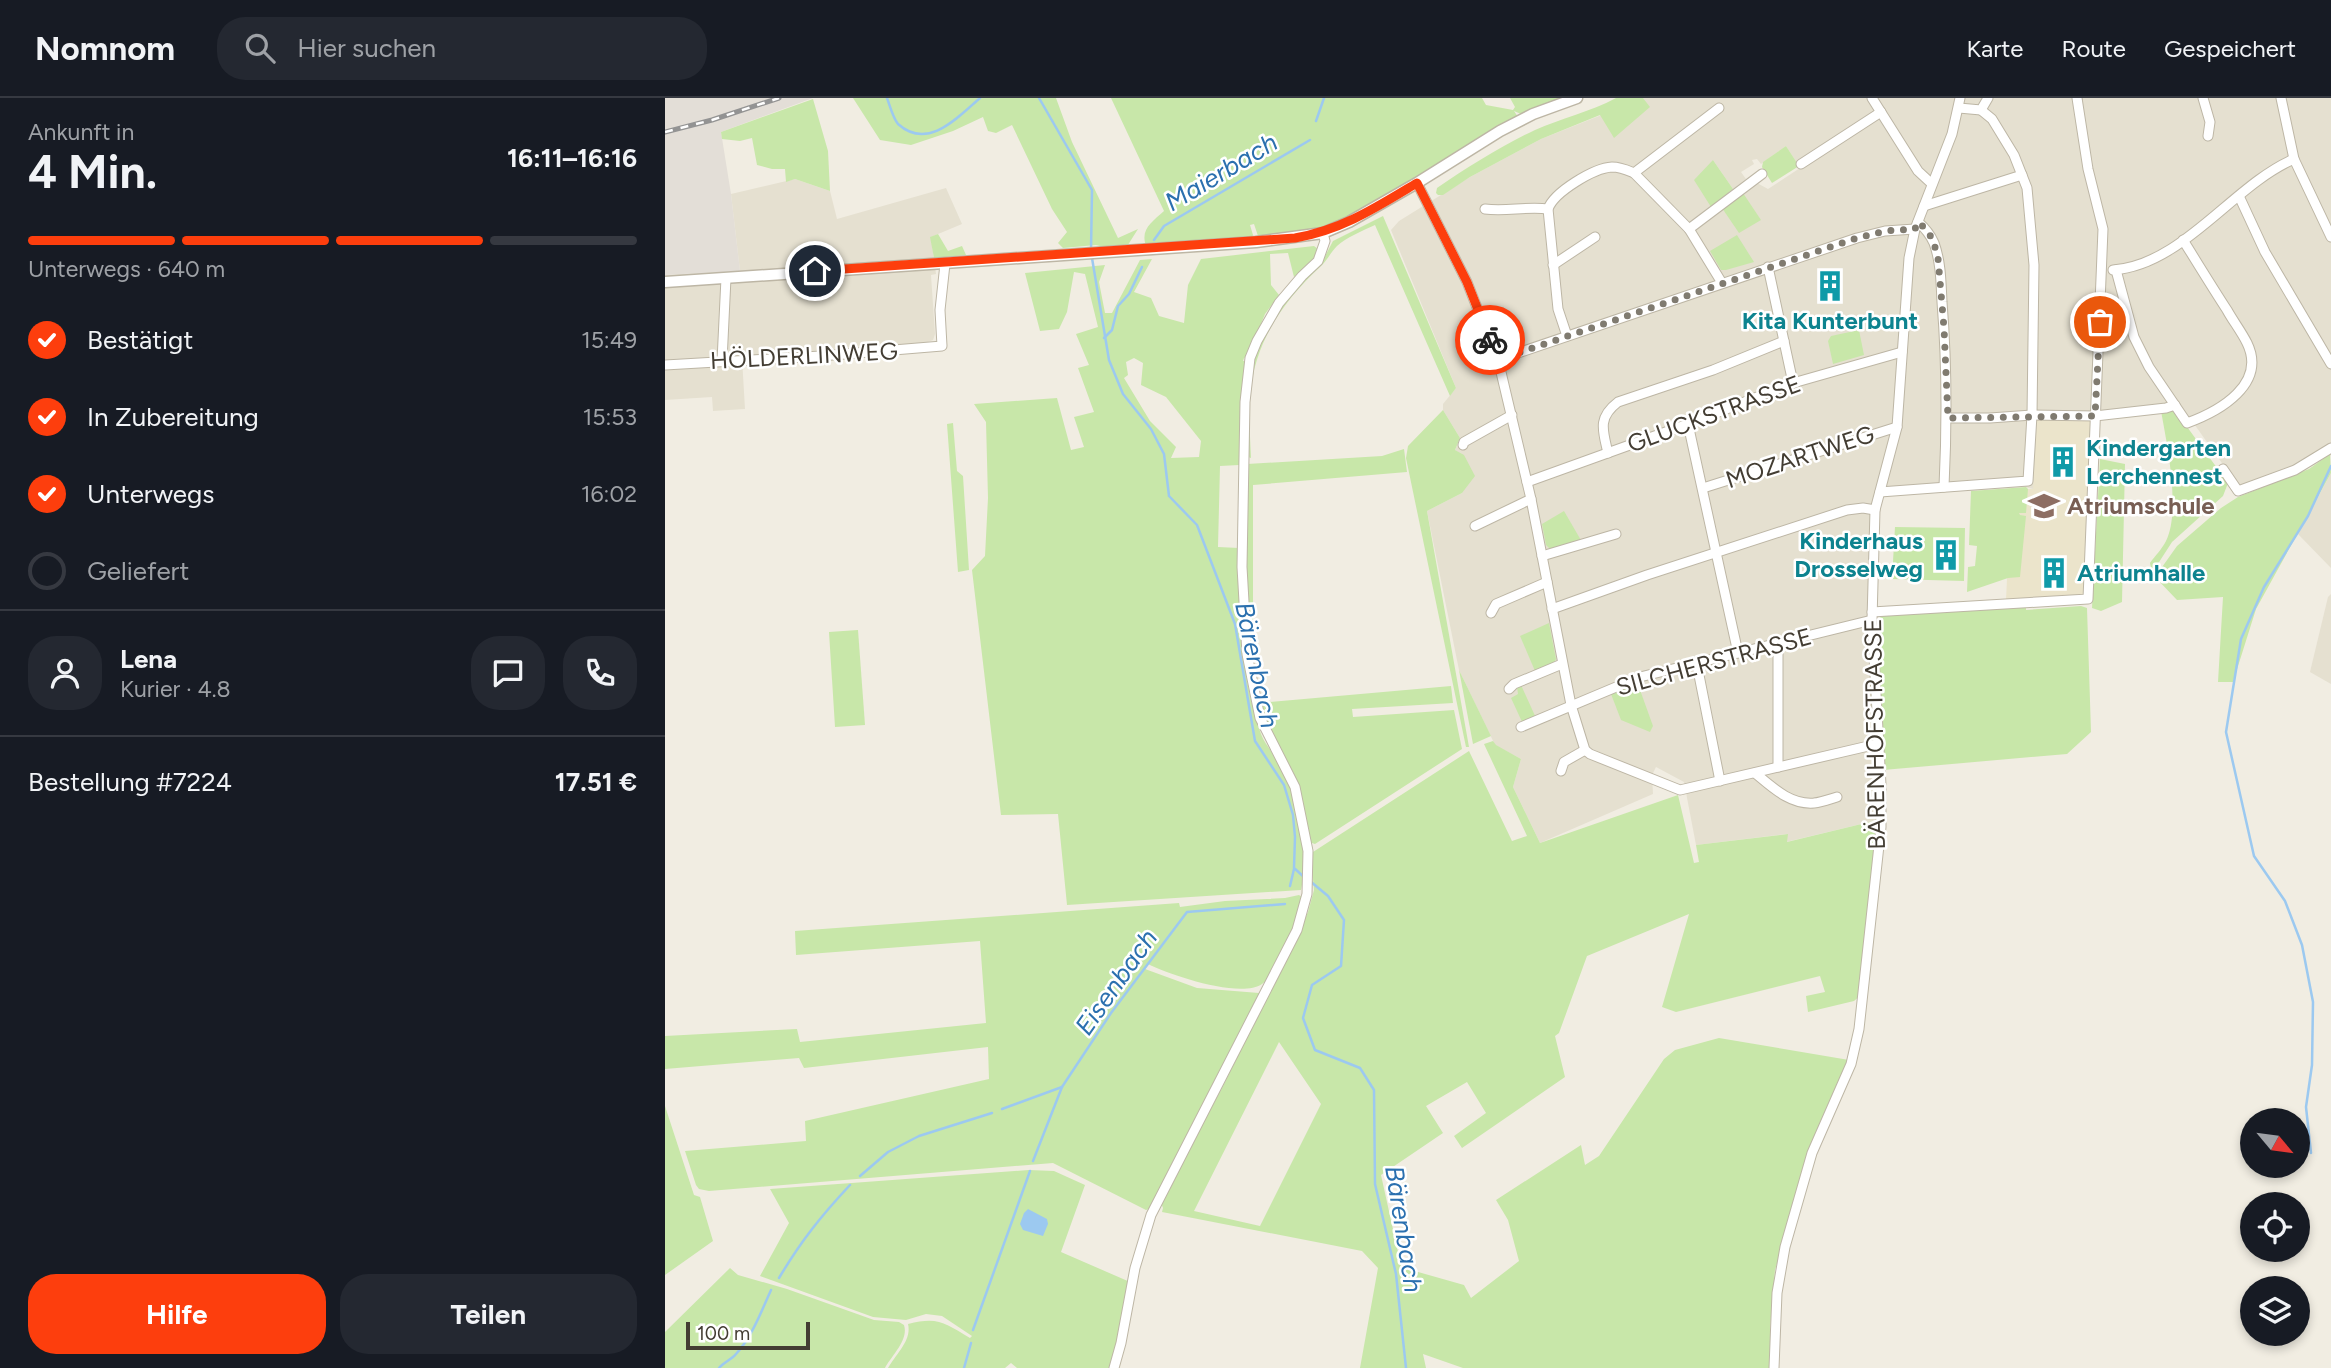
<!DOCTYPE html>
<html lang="de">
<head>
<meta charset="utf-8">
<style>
	body { margin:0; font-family:Figtree,sans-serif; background:#242831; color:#f1f3f6; height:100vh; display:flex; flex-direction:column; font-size:26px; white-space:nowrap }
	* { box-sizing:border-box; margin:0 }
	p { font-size:23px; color:#9ea1a6 }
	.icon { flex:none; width:38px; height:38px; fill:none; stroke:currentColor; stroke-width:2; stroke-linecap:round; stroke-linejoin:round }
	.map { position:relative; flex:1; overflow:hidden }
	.drawer { display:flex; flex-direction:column; background:#171b24; width:665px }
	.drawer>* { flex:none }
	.needle { width:46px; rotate:119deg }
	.controls { position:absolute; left:1575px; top:1010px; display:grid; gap:14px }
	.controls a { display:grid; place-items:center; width:70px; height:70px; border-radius:50%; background:#171b24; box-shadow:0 4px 10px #0003; font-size:35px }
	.scale { position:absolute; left:21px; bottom:18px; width:124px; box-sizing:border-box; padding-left:7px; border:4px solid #433d33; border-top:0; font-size:19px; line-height:24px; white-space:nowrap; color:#433d33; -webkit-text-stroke:5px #fff; paint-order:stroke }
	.pin { position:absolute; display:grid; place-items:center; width:60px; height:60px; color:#fff; margin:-30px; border:4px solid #fff; border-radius:50%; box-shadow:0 2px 7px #0007 }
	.courier { position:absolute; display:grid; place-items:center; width:70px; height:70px; margin:-35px; border:5px solid #fd3e0d; border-radius:50%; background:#fff; color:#222; box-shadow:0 2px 9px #0007 }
	.summary em { font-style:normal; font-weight:700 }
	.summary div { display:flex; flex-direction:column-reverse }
	.summary { display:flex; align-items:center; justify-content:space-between; height:119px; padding:0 28px }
	h1 { font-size:46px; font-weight:700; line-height:52px }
	.bar { display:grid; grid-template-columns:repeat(4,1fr); gap:10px 7px; align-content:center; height:84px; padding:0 28px }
	.bar i { height:9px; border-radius:5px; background:#363941 }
	.bar .current { background:#fd3e0d }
	.bar p { grid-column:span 4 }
	.line { display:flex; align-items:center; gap:18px; padding:0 28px; border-top:2px solid #363941 }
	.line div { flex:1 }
	.round { display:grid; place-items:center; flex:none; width:74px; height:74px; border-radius:28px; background:#242831 }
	ol { padding:0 28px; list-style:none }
	li { display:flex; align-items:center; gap:21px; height:77px }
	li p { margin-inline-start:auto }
	li .icon { padding:7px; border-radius:50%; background:#fd3e0d; color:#fff; stroke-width:4 }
	li:last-child { color:#9ea1a6 }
	li i { width:38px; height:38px; border:4px solid #363941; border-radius:50% }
	.primary-button { display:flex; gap:14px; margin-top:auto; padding:14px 28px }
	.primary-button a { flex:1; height:80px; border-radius:28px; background:#fd3e0d; color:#fff; font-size:28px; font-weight:700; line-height:80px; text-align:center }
	.primary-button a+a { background:#242831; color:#f1f3f6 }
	header { display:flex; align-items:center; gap:42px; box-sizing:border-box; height:98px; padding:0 35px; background:#171b24; border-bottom:2px solid #363941 }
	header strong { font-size:33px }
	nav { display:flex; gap:38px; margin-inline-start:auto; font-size:24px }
	.search { width:490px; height:63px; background:#242831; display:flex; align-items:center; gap:18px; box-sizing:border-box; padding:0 24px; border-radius:28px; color:#9ea1a6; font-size:26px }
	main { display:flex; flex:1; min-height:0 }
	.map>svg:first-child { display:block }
	.residential { fill:#e5e0d0; fill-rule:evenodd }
	.industrial { fill:#e3ded7 }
	.education { fill:#ebe4cb }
	.green { fill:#c8e7a9; fill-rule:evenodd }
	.water { fill:#9cc9f0 }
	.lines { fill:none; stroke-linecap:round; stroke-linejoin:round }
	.stream { stroke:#9cc9f0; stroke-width:2.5 }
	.minor-casing { stroke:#bdb6a5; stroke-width:11 }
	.tertiary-casing { stroke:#bdb6a5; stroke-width:13 }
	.minor { stroke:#fff; stroke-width:9 }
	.tertiary { stroke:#fff; stroke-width:10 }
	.rail-casing { stroke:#939393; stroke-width:5 }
	.rail { stroke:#fff; stroke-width:2.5; stroke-dasharray:8; stroke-linecap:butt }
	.done { stroke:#807b70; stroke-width:7; stroke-dasharray:0 12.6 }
	.route { stroke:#fd3e0d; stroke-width:9 }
	.labels { text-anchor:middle; stroke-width:5; stroke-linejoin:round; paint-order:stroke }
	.culture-label { font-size:24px; font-weight:bold; fill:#0d838f; stroke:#fff; text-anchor:start }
	.street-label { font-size:24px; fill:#433d33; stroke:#fff }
	.education-label { font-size:24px; font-weight:bold; fill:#785e54; stroke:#fff; text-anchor:start }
	.water-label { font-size:26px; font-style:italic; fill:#2b70af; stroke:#fff }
</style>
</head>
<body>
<header>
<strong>Nomnom</strong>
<div class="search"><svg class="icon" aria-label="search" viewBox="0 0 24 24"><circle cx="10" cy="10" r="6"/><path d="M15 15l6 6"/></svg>Hier suchen</div>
<nav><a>Karte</a><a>Route</a><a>Gespeichert</a></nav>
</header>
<main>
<section class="drawer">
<div class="summary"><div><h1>4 Min.</h1><p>Ankunft in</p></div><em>16:11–16:16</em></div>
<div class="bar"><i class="current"></i><i class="current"></i><i class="current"></i><i></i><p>Unterwegs · 640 m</p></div>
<ol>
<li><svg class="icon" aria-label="check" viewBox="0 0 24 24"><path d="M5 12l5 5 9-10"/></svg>Bestätigt<p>15:49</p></li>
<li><svg class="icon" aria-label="check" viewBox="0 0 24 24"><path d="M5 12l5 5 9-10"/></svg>In Zubereitung<p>15:53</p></li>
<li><svg class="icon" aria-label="check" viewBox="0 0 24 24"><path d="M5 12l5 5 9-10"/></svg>Unterwegs<p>16:02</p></li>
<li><i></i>Geliefert</li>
</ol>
<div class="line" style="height:126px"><a class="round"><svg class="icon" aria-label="person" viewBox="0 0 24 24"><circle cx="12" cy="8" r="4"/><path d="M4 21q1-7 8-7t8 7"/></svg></a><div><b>Lena</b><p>Kurier · 4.8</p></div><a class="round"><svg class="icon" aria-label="chat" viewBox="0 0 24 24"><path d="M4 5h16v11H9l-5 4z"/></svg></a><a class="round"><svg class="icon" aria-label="phone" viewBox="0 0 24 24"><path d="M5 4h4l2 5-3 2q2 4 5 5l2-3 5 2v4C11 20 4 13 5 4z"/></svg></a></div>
<div class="line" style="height:91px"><div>Bestellung #7224</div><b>17.51 €</b></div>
<div class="primary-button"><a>Hilfe</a><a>Teilen</a></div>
</section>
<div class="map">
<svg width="1666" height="1270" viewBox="0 0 1666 1270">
	<rect width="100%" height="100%" fill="#f1ede2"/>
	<g class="residential">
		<path d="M969 0H1666V358L1660 351 1640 364 1574 389 1512 302 1498 309 1427 314 1368 391 1360 389 1338 390 1210 399 1205 423 1203 512 1213 722 1121 744 1122 736 1031 747 1019 684 991 669 987 677 988 696 875 745 848 689 856 661 830 647 794 572 762 413 797 395 794 355 790 352 795 340 778 312V306L791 290 726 132 734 123 805 79 876 41 934 18ZM1121 48 1135 70 1103 91 1092 85 1050 115 1048 62 1068 91 1081 81 1076 74 1089 66 1087 62 1092 61 1096 66Z"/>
		<polygon points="130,81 165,93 172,121 281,90 297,126 266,139 271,176 266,177 270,236 268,242 260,245 77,260 80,311 48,313 47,299 0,302 0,177 75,173 66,96"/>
		<polygon points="1666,375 1666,470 1633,436"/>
		<polygon points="1666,496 1666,586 1645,574 1663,499"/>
	</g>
	<polygon class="industrial" points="0,0 148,0 56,34 66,96 75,173 0,177"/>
	<polygon class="education" points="1372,321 1426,321 1421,498 1341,502 1345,417 1334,416 1335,400 1348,391 1368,391"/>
	<g class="green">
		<polygon points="188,0 391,0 407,44 453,140 473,131 461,150 435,151 435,148 431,147 398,150 393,145 402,134 387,111 347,27 331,35 323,33 318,19 288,33 246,47 215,42"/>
		<path d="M446 0H817L821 7 848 12 850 9 845 0H897L856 16 849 13 853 19 691 117 654 132 594 141 589 126 585 127 588 137 586 141 481 148C475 131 487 124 499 113Z"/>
		<path d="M951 0H978L985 9 949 40 935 17 876 41 805 79 778 97H773L771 95 772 90C803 69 836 48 870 32 897 20 925 14 951 0Z"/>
		<polygon points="148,1 163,53 165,93 130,81 121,84 120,71 107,71 92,67 87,40 75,43 57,41 56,34"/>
		<polygon points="1121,48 1134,68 1107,85 1097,69 1098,64"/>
		<polygon points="1048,62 1068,91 1046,109 1029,82"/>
		<polygon points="1078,95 1096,122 1074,135 1057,110"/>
		<path d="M718 118 791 290 785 298 710 127C697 133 682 139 672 148 665 155 662 163 655 169 617 204 588 247 585 300 584 320 585 340 586 360L583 359 582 314 590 257 613 209 658 162 668 143Z"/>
		<polygon points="273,136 283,153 297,148 301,157 269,160 265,139"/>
		<polygon points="1072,137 1089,164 1061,172 1056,172 1045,153"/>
		<path d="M649 148 653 151V156L629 179 623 155 605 156 606 187 614 197 600 216 583 258 579 260 578 263H582L577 287 574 367 555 368 553 449 574 450C574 511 575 577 596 636 600 647 610 657 616 667 633 696 644 760 636 792L402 807 393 716 336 717 307 472 320 458 323 400 321 324 309 306 392 300 406 352 419 349 409 319 429 314 413 270 424 267 411 236 433 229 420 176 409 174 402 214 394 231 375 233 360 175 440 167 434 184 440 215H447L475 162 487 161 469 194 486 200 494 218 519 225 523 187 536 161ZM469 260 478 265 476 287 501 299 536 343 534 359 506 360 511 349 485 323 459 280 463 277 461 264Z"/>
		<polygon points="1194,232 1199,257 1168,266 1163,243 1166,238"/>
		<path d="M1509 311 1563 385 1558 398 1507 444 1487 475 1485 465C1490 458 1497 451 1501 443 1516 413 1502 346 1496 313Z"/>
		<polygon points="778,312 795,340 790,352 799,357 810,378 797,395 762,413 804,649 801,649 741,360 743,348"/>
		<polygon points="288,325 292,373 298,378 304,472 293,474 282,326"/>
		<polygon points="739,351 742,374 588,387 588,536 583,536 581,454 582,366 717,358"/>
		<polygon points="1665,356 1666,375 1591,511 1568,584 1553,584 1558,499 1512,502 1490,479 1512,448 1556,410 1573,399 1644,371"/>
		<polygon points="1435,361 1460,366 1457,504 1436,513 1427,510"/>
		<polygon points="1361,389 1363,391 1361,415 1354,415 1355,417 1361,418 1355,479 1343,480 1302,494 1303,469 1310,468 1312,448 1304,447 1306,393"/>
		<polygon points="899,413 917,444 885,451 881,447 877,426"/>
		<polygon points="1230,429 1300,430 1299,483 1227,481"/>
		<polygon points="1361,507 1361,512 1416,508 1422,510 1426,634 1402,656 1218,672 1211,523 1217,518"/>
		<polygon points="884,525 891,561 889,565 870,573 855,538"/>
		<polygon points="193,532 200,627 170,629 164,534"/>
		<polygon points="794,572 826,638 808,646"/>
		<polygon points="856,587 871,620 858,626 846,600 853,596 852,589"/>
		<polygon points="969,587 974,589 988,628 985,634 956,622 946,596"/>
		<path d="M786 588 788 605 687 611 688 619 789 612 797 651 650 746 644 744C641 724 640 703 632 684 621 657 603 633 594 605Z"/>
		<path d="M828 643 831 647 856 661 848 689 875 745 1013 697 1029 765 1034 764 1031 747 1123 736 1122 744 1213 722 1196 897 1189 903 1143 914 1141 898 1160 894 1155 878 1011 914 997 909 1024 816 922 858 894 935 890 938 900 979 797 1050 789 1038 821 1015 802 984 761 1008 778 1035 716 1077 733 1154 739 1170 799 1187 806 1200 854 1163 843 1122 831 1102 916 1047 920 1067 934 1058 999 961 1010 952 1054 940 1184 962 1144 1056 1110 1172 1105 1230 1106 1270H798L758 1256 761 1270H695L713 1170 697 1153 497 1114 498 1110 495 1102 556 992 643 814 649 792 646 760 648 754 804 653 847 743 862 738 819 646ZM614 944 656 1006 595 1128 529 1113Z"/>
		<path d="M634 797 637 799C632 820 616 874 597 886 575 901 505 877 483 866L480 871 532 890 594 895 595 897 515 1050 487 1110 481 1112 388 1065 44 1093 34 1091 31 1087 20 1053 141 1043 140 1023 324 981 323 949 139 970 134 960 0 971V938L132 931 135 944 321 925 315 843 131 857 130 833 514 805 515 809 560 803 620 800Z"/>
		<polygon points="0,1008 29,1097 35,1099 48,1143 0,1177"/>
		<path d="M364 1072 389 1073 420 1087 396 1154 465 1184 446 1270H352L346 1265 340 1270H223C231 1256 247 1242 243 1226 273 1218 280 1225 305 1240L307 1238 277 1218 261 1216 241 1222 208 1219 95 1178 124 1125 105 1091Z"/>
		<path d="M65 1170 73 1177 122 1191 209 1222 234 1224 239 1227C244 1242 226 1258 220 1270H0V1234Z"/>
	</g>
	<polygon class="water" points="363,1111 382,1121 383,1126 378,1138 358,1132 355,1126 359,1115"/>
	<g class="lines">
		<g class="stream">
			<path d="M222 0C225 8 228 20 233 26 263 53 293 19 315 0"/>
			<polyline points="374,0 427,92 426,153"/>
			<polyline points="651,23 659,0"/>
			<polyline points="489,142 499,128 645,42"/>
			<polyline points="427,160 444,262 458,296 486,331 499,356 504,398 532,427 570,526 590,643 619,687 628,717 630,739 629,770 639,779"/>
			<polyline points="439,240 447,232 453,208 464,196 477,169"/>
			<polyline points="645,783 663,798 679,822 676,868 647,887 638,920 650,952 695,970 709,992 710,1086 731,1176 741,1270"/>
			<polyline points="625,788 629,771"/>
			<polyline points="337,1011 397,989"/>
			<polyline points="1646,1055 1641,1009 1647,967 1648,904 1637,847 1620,803 1589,758 1561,634 1576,541 1599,489 1643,418 1666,368"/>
			<polyline points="368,1063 397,989 446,915 522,814 620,806"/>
			<polyline points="195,1078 223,1054 254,1038 327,1015"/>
			<path d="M114 1180C136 1143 156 1118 185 1087"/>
			<polyline points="308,1232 365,1073"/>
			<path d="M54 1270C59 1264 66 1262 71 1256 87 1239 97 1212 106 1192"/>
			<polyline points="299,1270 306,1245"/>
		</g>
		<defs>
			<g id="minor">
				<polyline points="1207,0 1253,73 1267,86"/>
				<polyline points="1538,0 1545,24 1543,38"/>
				<polyline points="1616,0 1629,61 1666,139"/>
				<polyline points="1294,10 1316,12 1323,0"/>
				<polyline points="1136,66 1216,14"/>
				<polyline points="969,75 1054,10"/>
				<polyline points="752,85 802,184 829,253"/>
				<polyline points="1574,98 1600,154 1666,266"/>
				<polyline points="1259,108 1357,77"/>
				<path d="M820 111C841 114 861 108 883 111"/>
				<path d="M1253 124C1260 130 1265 136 1269 145 1276 164 1276 185 1277 204 1282 266 1282 327 1279 389"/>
				<polyline points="1024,131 1097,76"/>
				<polyline points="888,167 930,139"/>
				<polyline points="1103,169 1128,285"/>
				<path d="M1448 172C1518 167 1568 87 1629 61"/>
				<path d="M1451 172 1469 239 1484 269 1522 325C1555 313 1602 286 1582 245 1576 233 1568 223 1562 212 1547 189 1533 166 1518 142"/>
				<path d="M902 238 893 211 883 111C889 94 929 70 947 69 956 69 962 72 969 75L1024 131 1057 185"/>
				<polyline points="829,253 837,258 847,257 1192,140 1220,133 1250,131"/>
				<polyline points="837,258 835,270 866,401 906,607 920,652 925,656 1015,692 1212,646"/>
				<polyline points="57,263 61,180"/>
				<polyline points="0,267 156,258 277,248 275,212 280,166"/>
				<polyline points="1283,320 1325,320 1367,317 1430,318 1501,310 1510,307"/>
				<polyline points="1023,326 1073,555"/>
				<polyline points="798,347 799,344 847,317"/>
				<path d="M943 355C938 333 932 320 953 304L1048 272 1119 243"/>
				<polyline points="1558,371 1573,393 1630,372 1666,350"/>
				<polyline points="862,384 1023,326 1128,285 1237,254"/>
				<polyline points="1038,390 1232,329"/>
				<polyline points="1215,394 1363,383 1367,317 1369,167 1362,90 1349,57 1327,21 1316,12"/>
				<polyline points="810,428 866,401"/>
				<polyline points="877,458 951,436"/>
				<polyline points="887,511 982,477 1182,412 1198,410 1210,412"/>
				<polyline points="1207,514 1423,501 1438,131 1423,71 1412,0"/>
				<polyline points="826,515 831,506 882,484"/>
				<polyline points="1032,567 1055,683"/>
				<polyline points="844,591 849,586 897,566"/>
				<polyline points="856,629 975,579 1207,522"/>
				<polyline points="1113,669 1113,546"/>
				<polyline points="896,673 899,664 920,652"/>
				<path d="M1090 675C1107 689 1125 707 1149 705 1157 704 1165 701 1172 699"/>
				<polyline points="449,1270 456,1245 470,1170 486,1117 632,832 642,796 643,753 630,689 595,620 582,556 577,469 580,304 585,260 592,243 614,205 637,178 653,163 660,143 658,135"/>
				<polyline points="1109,1270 1112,1195 1120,1149 1147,1055 1186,966 1194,931 1216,729 1216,687 1207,522 1210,412 1232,329 1244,160 1250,131 1287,36 1295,0"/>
			</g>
			<polyline id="tertiary" points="0,184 591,144 658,135 684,124 752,85 835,33 868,16 912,0"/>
		</defs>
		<use href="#minor" class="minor-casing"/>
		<use href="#tertiary" class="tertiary-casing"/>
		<use href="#minor" class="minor"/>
		<use href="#tertiary" class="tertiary"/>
		<defs>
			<polyline id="rail" points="0,34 47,22 114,0"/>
		</defs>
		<use href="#rail" class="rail-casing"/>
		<use href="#rail" class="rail"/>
	</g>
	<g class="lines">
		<path class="done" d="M825 242C830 254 834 258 847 257L1192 140 1220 133 1250 131 1253 124 1261 131 1268 142 1273 160 1279 230 1283 320 1430 318 1435 224"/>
		<path class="route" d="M150 173 630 140C677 132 712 109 752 85L802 184 825 242"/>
	</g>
	<defs>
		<symbol id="building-bare" viewBox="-9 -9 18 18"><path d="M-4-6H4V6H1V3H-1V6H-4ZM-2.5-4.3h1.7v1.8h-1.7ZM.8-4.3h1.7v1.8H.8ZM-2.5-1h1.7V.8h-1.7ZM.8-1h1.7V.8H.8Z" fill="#0f9aa8" stroke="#fff" stroke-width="2.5" paint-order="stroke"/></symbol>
		<symbol id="school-bare" viewBox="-9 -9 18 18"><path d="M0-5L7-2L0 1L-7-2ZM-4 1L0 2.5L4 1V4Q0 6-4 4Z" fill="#8d6e63" stroke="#fff" stroke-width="2.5" paint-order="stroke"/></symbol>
	</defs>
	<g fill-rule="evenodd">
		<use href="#building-bare" x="1143" y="166" width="44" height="44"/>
		<use href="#building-bare" x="1376" y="342" width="44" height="44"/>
		<use href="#school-bare" x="1357" y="386" width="44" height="44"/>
		<use href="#building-bare" x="1259" y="435" width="44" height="44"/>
		<use href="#building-bare" x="1367" y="453" width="44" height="44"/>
	</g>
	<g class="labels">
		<g class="culture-label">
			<text x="1165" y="231" text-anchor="middle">Kita Kunterbunt</text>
			<text x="1421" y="358">Kindergarten<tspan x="1421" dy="28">Lerchennest</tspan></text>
			<text x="1258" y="451" text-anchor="end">Kinderhaus<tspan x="1258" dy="28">Drosselweg</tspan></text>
			<text x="1412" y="483">Atriumhalle</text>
		</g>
		<g class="street-label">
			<text transform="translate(139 258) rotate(-3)" y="8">HÖLDERLINWEG</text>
			<text transform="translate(1049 316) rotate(-20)" y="8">GLUCKSTRASSE</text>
			<text transform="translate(1135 359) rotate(-18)" y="8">MOZARTWEG</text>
			<text transform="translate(1049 564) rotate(-15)" y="8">SILCHERSTRASSE</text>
			<text transform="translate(1210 636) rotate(-91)" y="8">BÄRENHOFSTRASSE</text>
		</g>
		<g class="education-label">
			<text x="1402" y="416">Atriumschule</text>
		</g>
		<g class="water-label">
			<text transform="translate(556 74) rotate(-31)" y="9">Maierbach</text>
			<text transform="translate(592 567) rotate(78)" y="9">Bärenbach</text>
			<text transform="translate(451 884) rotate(-55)" y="9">Eisenbach</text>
			<text transform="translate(739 1131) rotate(81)" y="9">Bärenbach</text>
		</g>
	</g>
</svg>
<div class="controls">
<a><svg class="needle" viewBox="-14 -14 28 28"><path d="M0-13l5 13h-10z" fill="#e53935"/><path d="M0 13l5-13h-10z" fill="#9ea1a6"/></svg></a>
<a><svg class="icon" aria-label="locate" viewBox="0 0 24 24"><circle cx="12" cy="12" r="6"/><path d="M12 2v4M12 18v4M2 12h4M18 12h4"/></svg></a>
<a><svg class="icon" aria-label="layers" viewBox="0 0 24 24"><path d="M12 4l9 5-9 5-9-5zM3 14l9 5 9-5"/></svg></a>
</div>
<div class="scale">100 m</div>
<div class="pin" style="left:1435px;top:224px;background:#ea580c"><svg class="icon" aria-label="bag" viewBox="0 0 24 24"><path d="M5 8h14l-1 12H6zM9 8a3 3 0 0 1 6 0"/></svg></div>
<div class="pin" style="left:150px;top:173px;background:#1f2937"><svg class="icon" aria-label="home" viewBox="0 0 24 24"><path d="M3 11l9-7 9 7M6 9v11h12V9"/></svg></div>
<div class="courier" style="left:825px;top:242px"><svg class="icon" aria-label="bike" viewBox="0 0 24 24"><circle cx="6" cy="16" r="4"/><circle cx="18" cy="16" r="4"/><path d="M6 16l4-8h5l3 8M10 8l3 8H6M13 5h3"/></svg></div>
</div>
</main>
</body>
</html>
